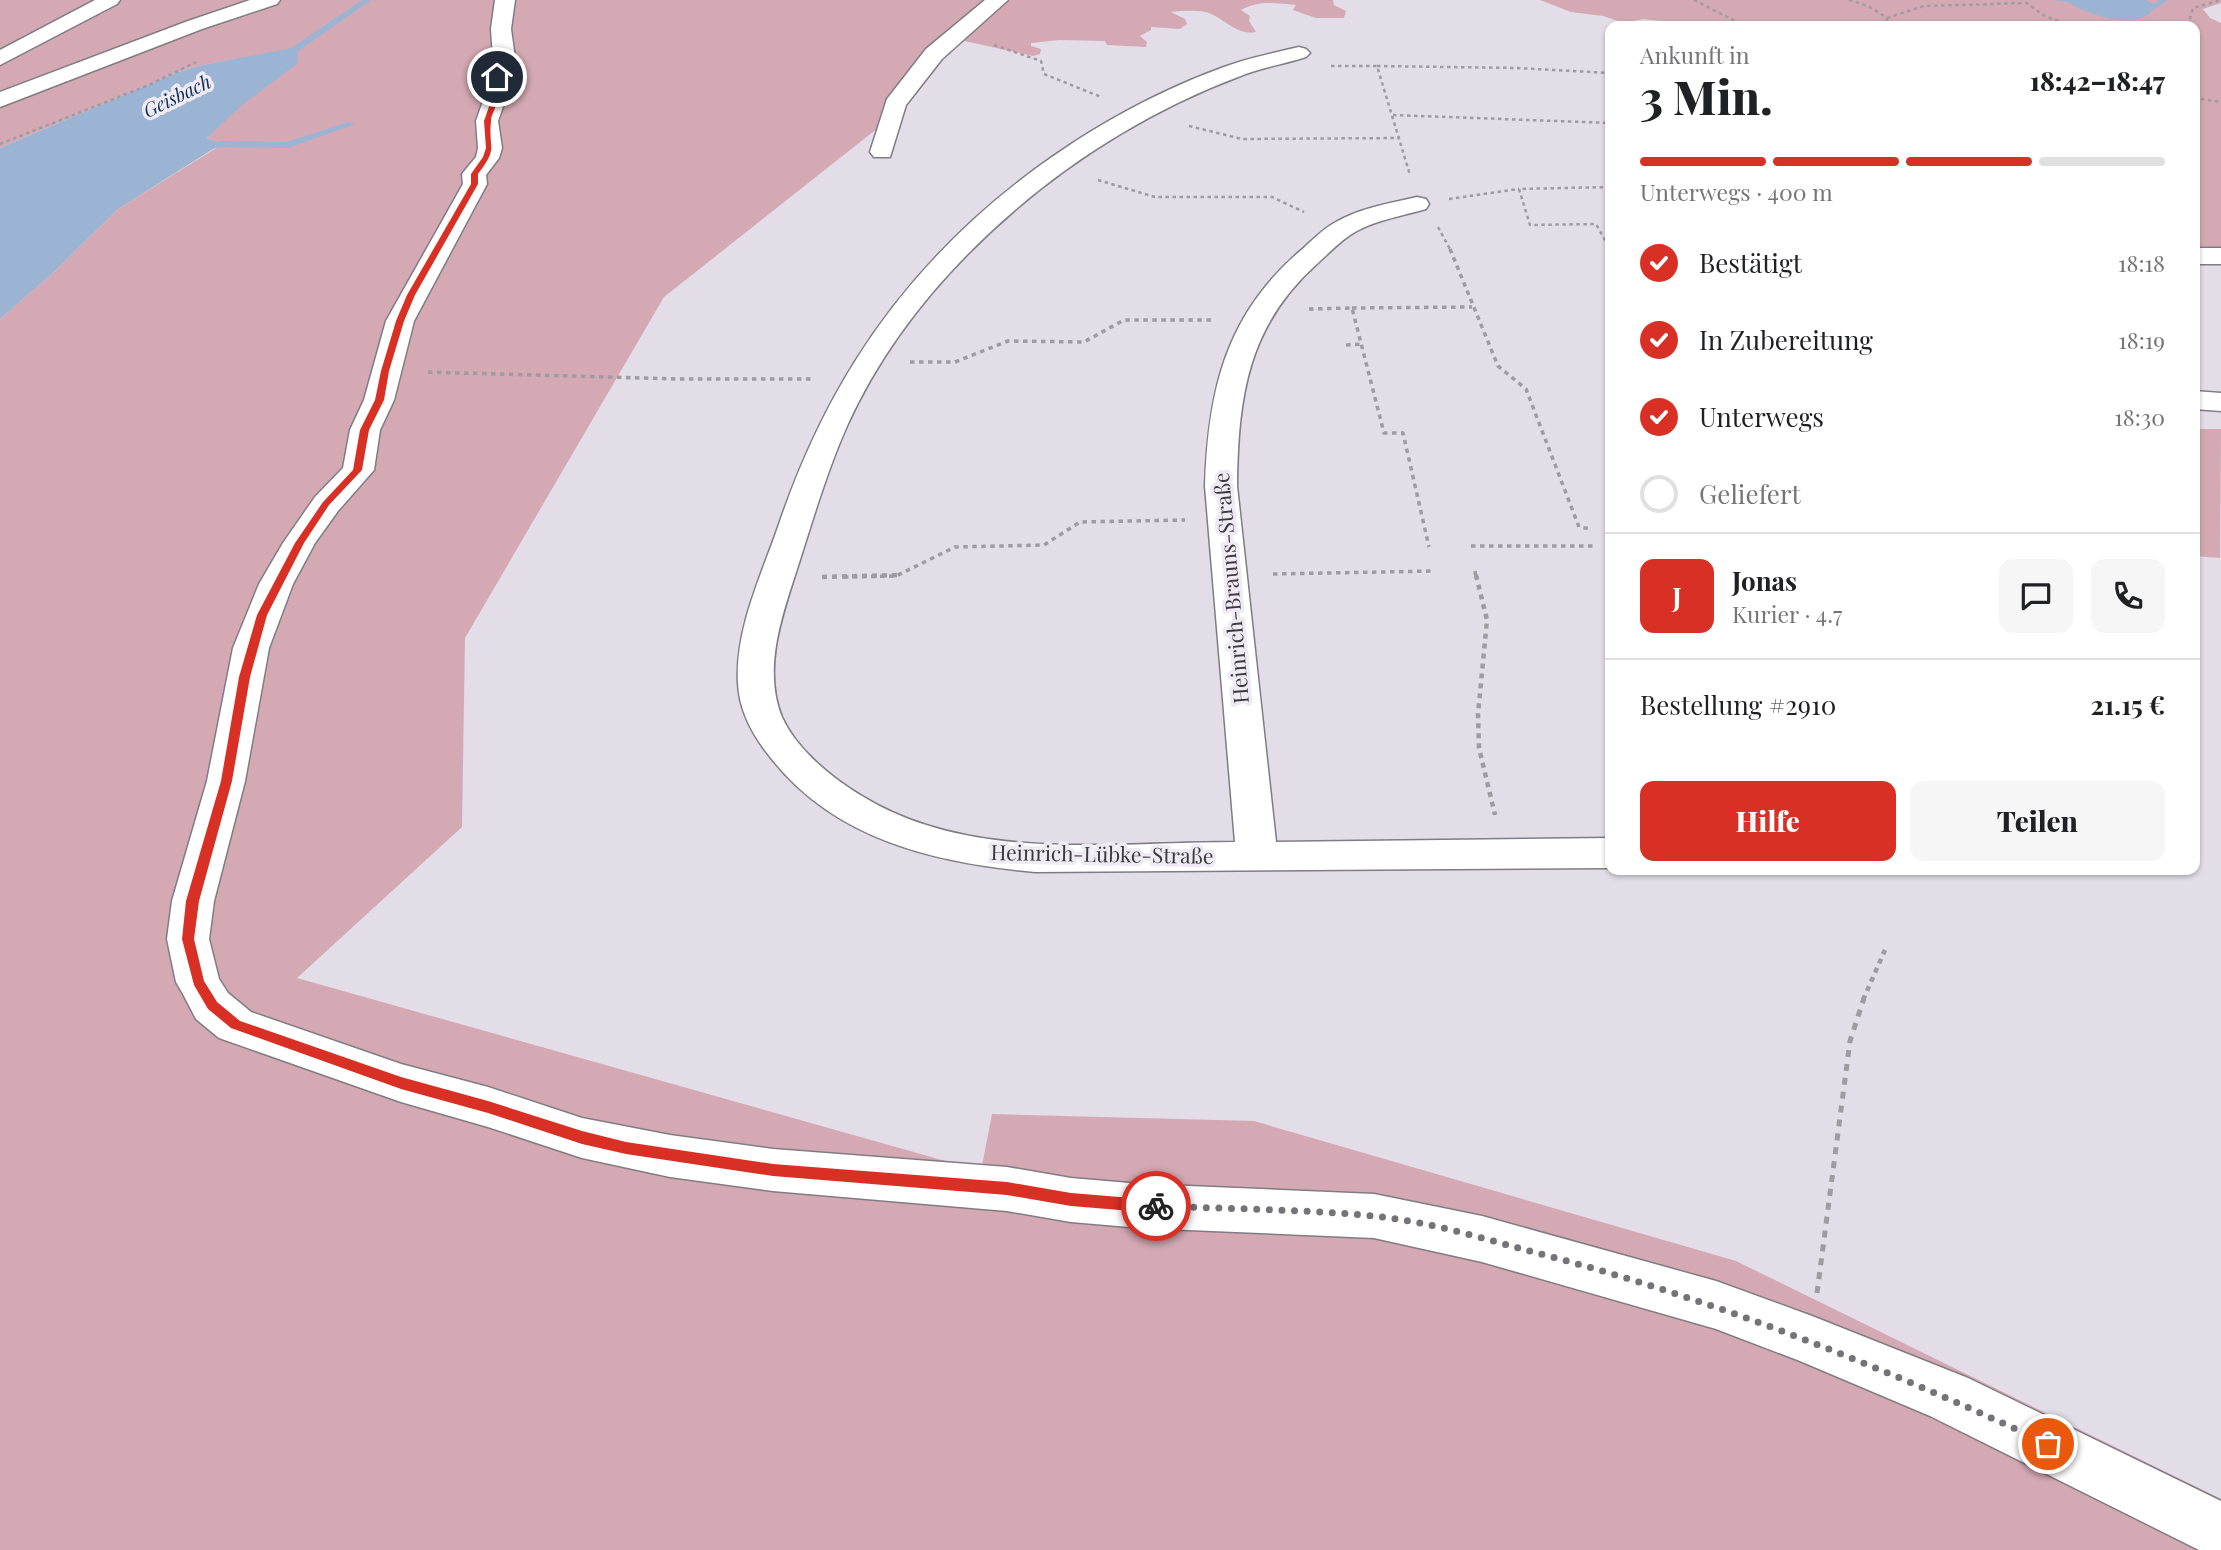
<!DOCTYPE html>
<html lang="de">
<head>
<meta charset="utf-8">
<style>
	body { margin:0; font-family:"Playfair Display",serif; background:#f6f6f6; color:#202124; height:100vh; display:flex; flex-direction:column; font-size:26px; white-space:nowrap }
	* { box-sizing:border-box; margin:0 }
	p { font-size:23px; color:#757577 }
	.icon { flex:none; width:38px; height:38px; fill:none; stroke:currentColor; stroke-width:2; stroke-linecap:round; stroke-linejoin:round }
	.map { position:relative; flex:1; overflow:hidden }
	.panel { position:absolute; left:1605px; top:21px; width:595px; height:854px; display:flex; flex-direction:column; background:#fff; border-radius:14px; box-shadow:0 2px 5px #0004 }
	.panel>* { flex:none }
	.pin { position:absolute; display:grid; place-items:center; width:60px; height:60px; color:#fff; margin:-30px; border:4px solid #fff; border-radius:50%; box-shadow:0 2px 7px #0007 }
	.courier { position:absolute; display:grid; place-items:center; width:70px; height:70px; margin:-35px; border:5px solid #d93025; border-radius:50%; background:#fff; color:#222; box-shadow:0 2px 9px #0007 }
	.head em { font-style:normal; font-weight:800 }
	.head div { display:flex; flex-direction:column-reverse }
	.head { display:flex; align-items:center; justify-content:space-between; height:119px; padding:0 35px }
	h1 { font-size:46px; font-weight:800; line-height:52px }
	.bar { display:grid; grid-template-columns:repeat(4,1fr); gap:10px 7px; align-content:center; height:84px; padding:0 35px }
	.bar i { height:9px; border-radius:5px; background:#e0e0e0 }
	.bar .active { background:#d93025 }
	.bar p { grid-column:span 4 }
	.line { display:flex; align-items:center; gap:18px; padding:0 35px; border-top:2px solid #e0e0e0 }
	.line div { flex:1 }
	.round { display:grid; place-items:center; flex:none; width:74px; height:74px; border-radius:14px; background:#f6f6f6 }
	ol { padding:0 35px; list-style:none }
	li { display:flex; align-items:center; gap:21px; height:77px }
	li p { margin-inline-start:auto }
	li .icon { padding:7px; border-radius:50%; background:#d93025; color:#fff; stroke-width:4 }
	li:last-child { color:#757577 }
	li i { width:38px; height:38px; border:4px solid #e0e0e0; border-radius:50% }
	.action { display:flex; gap:14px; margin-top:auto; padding:14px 35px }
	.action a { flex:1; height:80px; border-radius:14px; background:#d93025; color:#fff; font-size:28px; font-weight:800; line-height:80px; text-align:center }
	.action a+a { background:#f6f6f6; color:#202124 }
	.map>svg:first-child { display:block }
	.green { fill:#d4a9b4 }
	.water { fill:#9bb4d4 }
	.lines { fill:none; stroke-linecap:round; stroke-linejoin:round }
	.stream { fill:#9bb4d4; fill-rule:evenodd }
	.minor-casing { stroke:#807c84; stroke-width:3 }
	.path-far3 { stroke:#9f9ba1; stroke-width:2.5; stroke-dasharray:3.5 3.5; stroke-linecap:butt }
	.path-far2 { stroke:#9f9ba1; stroke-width:3.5; stroke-dasharray:4.5 4.5; stroke-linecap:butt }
	.path-far1 { stroke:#9f9ba1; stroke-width:4.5; stroke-dasharray:5 5; stroke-linecap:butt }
	.path { stroke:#9f9ba1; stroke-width:5; stroke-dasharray:7 7; stroke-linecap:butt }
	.minor { fill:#fff; fill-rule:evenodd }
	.route { fill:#d93025 }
	.done { stroke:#767378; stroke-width:7; stroke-dasharray:0 12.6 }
	.labels { text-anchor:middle; stroke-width:7; stroke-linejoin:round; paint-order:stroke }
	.far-water-label { font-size:19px; font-style:italic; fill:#0e305a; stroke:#efeaf4 }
	.street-label { font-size:21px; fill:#3c3a3d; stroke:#efeaf4 }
</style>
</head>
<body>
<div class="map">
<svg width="2221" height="1550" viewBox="0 0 2221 1550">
	<rect width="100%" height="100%" fill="#e2dde6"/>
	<g class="green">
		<polygon points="0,0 102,0 0,54"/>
		<path d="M117 0H1333L1334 5 1346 11 1344 18H1316L1293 10 1296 5C1277 3 1258 0 1241 10L1250 16 1249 21 1256 32C1235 36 1223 16 1205 12 1195 10 1181 11 1171 12L1185 19 1187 24 1180 29 1151 27V30L1140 36 1147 42 1146 47 1107 45 1105 41 1059 40 1031 43V46L1041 49 1040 54 1033 56 951 38 883 124 664 297 465 638 462 827 297 978 981 1171 992 1114 1254 1121 1736 1261 2221 1499V1550H0V319L54 272 118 209 221 145 207 138 297 48 203 65 178 72 0 148V103L224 15 213 10 216 14 0 98V63Z"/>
		<polygon points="1540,0 2221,0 2221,3 2203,9 2210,18 2221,23 2221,253 2195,253 2194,26 1708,26 1643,19 1624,23 1603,16 1571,12"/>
		<polygon points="2199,429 2221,429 2220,558 2195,556 2194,451 2199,447 2195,442 2194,431"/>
	</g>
	<g class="water">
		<path d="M2070 0H2146L2156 6C2140 33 2094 16 2072 5Z"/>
		<polygon points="297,47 298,63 241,106 207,138 221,144 118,209 54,272 0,319 0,148 178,72 203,65"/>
	</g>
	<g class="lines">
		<g class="stream">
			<polygon points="362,0 371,0 287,59 281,59 281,55"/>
			<polygon points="2052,0 2079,0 2092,3 2088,5"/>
			<polygon points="2159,0 2168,0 2156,8 2135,5 2139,3 2154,4"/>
			<polygon points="348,122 355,124 288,148 221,147 202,151 198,148 221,141 287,142"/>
		</g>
		<defs>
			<g id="minor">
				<polygon points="95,0 120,0 117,4 0,65 0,50"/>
				<polygon points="250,0 280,0 277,4 202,29 0,107 0,92 188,21"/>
				<polygon points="495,0 515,0 511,29 515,58 505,83 505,101 498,121 502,148 499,158 486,175 487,184 414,321 394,400 380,430 374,470 338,511 315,543 293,584 269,648 245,781 214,901 209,939 219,979 228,993 251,1012 401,1064 488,1087 582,1118 670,1135 773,1149 1007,1167 1071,1178 1141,1184 1374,1194 1482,1216 1716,1281 1812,1316 1968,1378 2221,1501 2221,1550 2199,1550 1930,1416 1800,1361 1716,1329 1482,1262 1374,1238 1141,1228 1071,1222 1007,1211 773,1191 670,1177 582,1158 488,1127 401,1102 219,1038 196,1019 183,994 176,982 167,939 172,901 207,781 233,648 259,584 283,543 315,497 343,468 350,430 364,400 386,321 463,184 462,174 476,157 478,148 476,121 483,101 483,83 493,58 491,29"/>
				<polygon points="985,0 1008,0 942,59 906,105 890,157 874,157 870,152 887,99 926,49"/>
				<path d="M1299 47 1306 49 1310 53 1306 57C1284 64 1260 68 1238 77 1158 107 1080 154 1015 210 945 270 885 342 847 426 827 471 813 519 798 566 783 613 762 668 782 717 796 749 833 779 862 796 971 863 1113 842 1235 842L1205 486C1208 392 1225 316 1299 252 1311 242 1322 229 1336 222 1360 208 1391 203 1417 197L1426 199 1429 204 1426 209C1402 216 1376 220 1355 232 1341 240 1329 253 1318 263 1248 325 1238 396 1237 486L1276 842 1610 838V868L1035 872C936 863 835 840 771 758 753 736 739 711 738 683 735 630 761 576 778 527 819 406 878 308 972 221 1044 155 1133 100 1224 67 1248 58 1274 53 1299 47Z"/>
				<rect x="2194" y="248" width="27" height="16"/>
				<polygon points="2194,391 2221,393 2221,411 2194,409"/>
			</g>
		</defs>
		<use href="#minor" class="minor-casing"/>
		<g class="path-far3">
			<polyline points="1694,0 1745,26"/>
			<polyline points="1849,0 1868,6 1887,18"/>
			<polyline points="1887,18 1924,6 2027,3 2043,15 2071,26"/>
			<polyline points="1887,18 1887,26"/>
			<polyline points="2188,26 2193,8 2221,0"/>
			<polyline points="994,45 1041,61 1044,74 1101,97"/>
			<polyline points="1331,66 1377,66 1410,175"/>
			<polyline points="1377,66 1516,68 1610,73"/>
			<polyline points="2194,98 2221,102"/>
			<polyline points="1393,115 1610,123"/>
			<polyline points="1189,126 1242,139 1400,138"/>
			<polyline points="0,144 149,85 196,62"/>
			<polyline points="1098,180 1155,197 1272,197 1304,212"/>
			<polyline points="1610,187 1519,189 1530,225 1596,224 1610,249"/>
			<polyline points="1449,199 1519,189"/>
			<polyline points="1438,227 1451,251"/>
		</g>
		<g class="path-far2">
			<polyline points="1450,249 1498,366 1526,389 1579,527 1592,529"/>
			<polyline points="1352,308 1472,307"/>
			<polyline points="1309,309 1352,308 1384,433 1403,433 1429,547"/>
			<polyline points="1346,345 1363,344"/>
			<polyline points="910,362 955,362 1008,341 1084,342 1124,320 1214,320"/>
			<polyline points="428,372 677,379 814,379"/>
			<polyline points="1471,546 1597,546"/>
			<polyline points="1475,571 1476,577"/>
			<polyline points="1273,574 1433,571"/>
			<polyline points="844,577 896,576 955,547 1044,545 1080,522 1185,520"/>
		</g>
		<g class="path-far1">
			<polyline points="1476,575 1487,620 1478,714 1479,748 1495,815"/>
			<polyline points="822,577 898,575"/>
			<polyline points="1863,1000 1885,950"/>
		</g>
		<polyline class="path" points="1817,1293 1850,1041 1864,998"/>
		<use href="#minor" class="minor"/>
	</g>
	<path class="route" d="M494 76 500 77C497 86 498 91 497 100 497 107 491 114 491 121 488 150 499 147 478 174V184L415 295 404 321 389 371 384 400 369 430 362 470 329 505 304 543 267 615 250 677 232 781 199 901 194 939 204 981 217 1002 240 1021 401 1077 488 1101 582 1131 626 1142 773 1164 1007 1182 1071 1193 1156 1200 1163 1206 1161 1211 1156 1213 1071 1206 1007 1195 773 1176 626 1154 582 1144 488 1113 401 1089 231 1028 208 1009 194 985 182 939 186 901 221 781 239 677 257 615 295 543 323 502 353 470 360 430 375 400 381 371 396 321 407 295 471 184V174L483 157 486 148 484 121 491 101 490 89Z"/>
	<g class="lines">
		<path class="done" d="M1156 1206C1228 1209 1301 1209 1373 1216 1427 1221 1481 1238 1533 1252 1712 1298 1881 1366 2048 1444"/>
	</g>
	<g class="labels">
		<g class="far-water-label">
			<text transform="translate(177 96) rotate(-26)" y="7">Geisbach</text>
		</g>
		<g class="street-label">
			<text transform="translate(1232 588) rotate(-95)" y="7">Heinrich-Brauns-Straße</text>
			<text transform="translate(1102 855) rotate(1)" y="7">Heinrich-Lübke-Straße</text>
		</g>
	</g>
</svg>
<div class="pin" style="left:2048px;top:1444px;background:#ea580c"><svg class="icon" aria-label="bag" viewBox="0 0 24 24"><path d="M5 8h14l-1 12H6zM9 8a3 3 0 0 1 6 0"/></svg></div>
<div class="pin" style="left:497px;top:77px;background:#1f2937"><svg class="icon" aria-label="home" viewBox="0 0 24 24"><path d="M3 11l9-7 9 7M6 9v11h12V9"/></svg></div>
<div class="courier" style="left:1156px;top:1206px"><svg class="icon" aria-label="bike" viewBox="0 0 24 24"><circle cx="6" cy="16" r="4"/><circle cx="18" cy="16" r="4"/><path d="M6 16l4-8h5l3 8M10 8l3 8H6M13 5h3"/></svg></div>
<section class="panel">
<div class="head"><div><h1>3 Min.</h1><p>Ankunft in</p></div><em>18:42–18:47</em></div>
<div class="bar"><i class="active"></i><i class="active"></i><i class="active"></i><i></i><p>Unterwegs · 400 m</p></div>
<ol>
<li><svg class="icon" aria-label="check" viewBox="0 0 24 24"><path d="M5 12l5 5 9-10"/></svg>Bestätigt<p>18:18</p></li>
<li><svg class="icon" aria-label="check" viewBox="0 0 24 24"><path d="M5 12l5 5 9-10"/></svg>In Zubereitung<p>18:19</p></li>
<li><svg class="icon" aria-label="check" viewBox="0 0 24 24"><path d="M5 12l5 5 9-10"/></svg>Unterwegs<p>18:30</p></li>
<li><i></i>Geliefert</li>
</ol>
<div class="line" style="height:126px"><b class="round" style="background:#d93025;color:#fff">J</b><div><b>Jonas</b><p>Kurier · 4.7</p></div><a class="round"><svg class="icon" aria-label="chat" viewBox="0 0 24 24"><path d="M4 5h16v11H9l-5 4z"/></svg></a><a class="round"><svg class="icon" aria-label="phone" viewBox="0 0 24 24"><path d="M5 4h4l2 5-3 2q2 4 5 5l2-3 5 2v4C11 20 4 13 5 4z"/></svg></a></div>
<div class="line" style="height:91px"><div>Bestellung #2910</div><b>21.15 €</b></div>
<div class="action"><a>Hilfe</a><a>Teilen</a></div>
</section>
</div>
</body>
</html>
